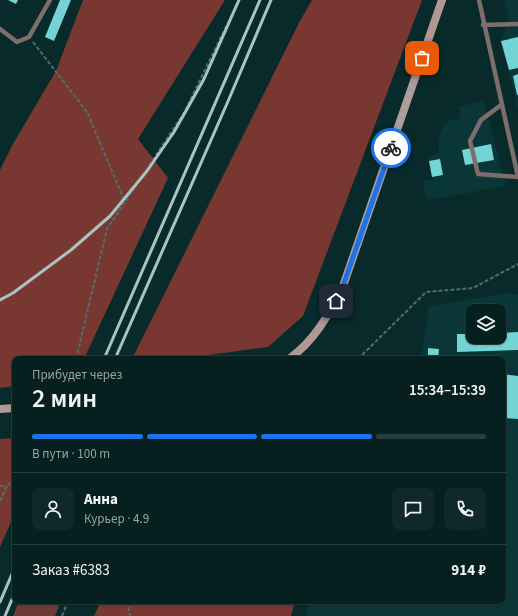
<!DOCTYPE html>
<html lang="ru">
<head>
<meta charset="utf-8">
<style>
	body { margin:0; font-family:"Source Sans 3",sans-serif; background:#0f2829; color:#f1f3f6; height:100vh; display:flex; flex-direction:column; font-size:15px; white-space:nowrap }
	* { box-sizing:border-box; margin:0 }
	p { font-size:13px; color:#98a3a5 }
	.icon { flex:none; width:22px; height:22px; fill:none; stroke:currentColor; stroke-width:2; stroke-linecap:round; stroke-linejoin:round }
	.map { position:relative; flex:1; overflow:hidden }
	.details { position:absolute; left:12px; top:356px; width:494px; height:248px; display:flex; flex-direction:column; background:#062020; border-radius:8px; box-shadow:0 1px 3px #0004,0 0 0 1px #273e3e }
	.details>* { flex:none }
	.controls { position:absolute; left:466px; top:304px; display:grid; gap:8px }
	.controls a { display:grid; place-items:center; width:40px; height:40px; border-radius:8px; background:#062020; box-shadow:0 1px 3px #0004,0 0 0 1px #273e3e; font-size:20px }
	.pin { position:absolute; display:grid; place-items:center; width:34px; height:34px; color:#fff; margin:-17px; border-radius:8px; box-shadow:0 2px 6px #0006 }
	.courier { position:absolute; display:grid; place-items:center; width:40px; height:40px; margin:-20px; border:3px solid #1a73e8; border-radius:50%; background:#fff; color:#222; box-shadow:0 1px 5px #0007 }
	.head em { font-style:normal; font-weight:600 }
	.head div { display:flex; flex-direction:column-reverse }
	.head { display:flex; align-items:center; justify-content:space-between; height:68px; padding:0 20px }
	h1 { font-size:26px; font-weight:600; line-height:30px }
	.bar { display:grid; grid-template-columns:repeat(4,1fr); gap:6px 4px; align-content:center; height:48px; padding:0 20px }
	.bar i { height:5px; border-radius:3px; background:#273e3e }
	.bar .active { background:#1a73e8 }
	.bar p { grid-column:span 4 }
	.line { display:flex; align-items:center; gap:10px; padding:0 20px; border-top:1px solid #273e3e }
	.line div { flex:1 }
	.round { display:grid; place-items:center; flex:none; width:42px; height:42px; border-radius:8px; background:#0f2829 }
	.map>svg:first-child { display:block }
	.built { fill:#0a3637; fill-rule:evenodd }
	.green { fill:#6d3b35 }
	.forest { fill:#783831 }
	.building { fill:#74d3d5 }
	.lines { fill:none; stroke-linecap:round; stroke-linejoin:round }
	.path { stroke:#516f6f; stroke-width:2; stroke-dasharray:4 2; stroke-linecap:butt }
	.lane { stroke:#7e6e6b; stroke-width:4.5 }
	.secondary { stroke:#b29894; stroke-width:8 }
	.rail { stroke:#a9c2c2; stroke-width:3 }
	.done { stroke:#93adae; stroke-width:4; stroke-dasharray:0 7.2 }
	.route { stroke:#1a73e8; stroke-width:5 }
</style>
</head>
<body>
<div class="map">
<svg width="518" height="616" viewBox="0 0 518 616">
	<rect width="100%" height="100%" fill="#082a2a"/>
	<g class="built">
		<polygon points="504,0 518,0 518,109 501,41 509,18"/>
		<polygon points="484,100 506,186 427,200 422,181 433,180 428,157 439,153 438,137 444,124 449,121 460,118 459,107"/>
		<path d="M508 293 518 295V616H306L309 601H503V359H421L429 306ZM473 311H499V337H473Z"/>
	</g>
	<polygon class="green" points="19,601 61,601 55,616 13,616"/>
	<g class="forest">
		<polygon points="83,0 225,0 138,139 168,178 84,359 15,359 15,386 0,388 0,170 13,144 56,71"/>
		<polygon points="312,0 422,0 303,316 268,347 179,359 132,359 300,21"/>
		<polygon points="15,438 15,513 0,547 0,439"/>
		<polygon points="101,601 295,601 291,616 94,616"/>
	</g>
	<g class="building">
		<polygon points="8,0 18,0 16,4"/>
		<polygon points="60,0 71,0 54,41 45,37"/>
		<polygon points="518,37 518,68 509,70 501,41"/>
		<polygon points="518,74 518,95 517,95 513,76"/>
		<polygon points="491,144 494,160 465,165 462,150"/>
		<polygon points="440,159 443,175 432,177 429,161"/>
		<polygon points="518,332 518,350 457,352 457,334 473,334 473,337 499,337 499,333"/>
		<polygon points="428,348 439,349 438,359 428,359"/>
		<polygon points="503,374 518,376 518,419 503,418"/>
	</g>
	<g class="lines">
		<g class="path">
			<polyline points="33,42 87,112 125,202"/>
			<polyline points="76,359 107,229 184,113 239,0"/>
			<polyline points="358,359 426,292 473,288 518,264"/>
			<polyline points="0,486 7,486"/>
			<polyline points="0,501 7,486 15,480"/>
			<polyline points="127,601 130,616"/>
			<polyline points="62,616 68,601"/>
		</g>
		<g class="lane">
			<polyline points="479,0 518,177 478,174 470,141 481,120 501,105"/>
			<polyline points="483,25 518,24"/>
			<polyline points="0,29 17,42 29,37 50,0"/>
		</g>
		<g class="secondary">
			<path d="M289 359C314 341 328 316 342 289L442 0"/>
			<polyline points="0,409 15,408"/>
		</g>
		<g class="rail">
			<polyline points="0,300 13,293 71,250 110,216 147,171 174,132 204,79 239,0"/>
			<polyline points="104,359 260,0"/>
			<polyline points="115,359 229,99 271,0"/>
			<polyline points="0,602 15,567"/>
			<polyline points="5,616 15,592"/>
		</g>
	</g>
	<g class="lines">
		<polyline class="done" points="391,148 422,58"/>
		<polyline class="route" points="336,301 342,289 391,148"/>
	</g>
</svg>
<div class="controls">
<a><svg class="icon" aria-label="layers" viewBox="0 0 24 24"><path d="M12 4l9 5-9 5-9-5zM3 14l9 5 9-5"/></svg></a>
</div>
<div class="pin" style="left:422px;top:58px;background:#ea580c"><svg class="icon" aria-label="bag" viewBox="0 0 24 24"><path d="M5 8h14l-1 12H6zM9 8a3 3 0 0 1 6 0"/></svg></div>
<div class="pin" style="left:336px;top:301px;background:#1f2937"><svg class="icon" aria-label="home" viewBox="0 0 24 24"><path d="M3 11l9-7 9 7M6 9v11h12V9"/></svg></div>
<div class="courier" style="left:391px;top:148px"><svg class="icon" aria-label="bike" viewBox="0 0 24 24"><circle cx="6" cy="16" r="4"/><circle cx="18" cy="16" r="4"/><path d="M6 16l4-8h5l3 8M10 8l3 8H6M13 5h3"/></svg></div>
<section class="details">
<div class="head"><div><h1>2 мин</h1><p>Прибудет через</p></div><em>15:34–15:39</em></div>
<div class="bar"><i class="active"></i><i class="active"></i><i class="active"></i><i></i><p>В пути · 100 m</p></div>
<div class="line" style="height:72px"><a class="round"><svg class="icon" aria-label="person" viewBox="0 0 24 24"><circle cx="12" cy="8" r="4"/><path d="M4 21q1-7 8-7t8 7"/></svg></a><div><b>Анна</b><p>Курьер · 4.9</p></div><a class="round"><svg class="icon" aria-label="chat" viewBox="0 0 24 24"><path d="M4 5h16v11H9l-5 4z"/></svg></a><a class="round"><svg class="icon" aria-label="phone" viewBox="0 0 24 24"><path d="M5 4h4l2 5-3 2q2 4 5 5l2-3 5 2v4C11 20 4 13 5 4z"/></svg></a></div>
<div class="line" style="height:52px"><div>Заказ #6383</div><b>914 ₽</b></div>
</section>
</div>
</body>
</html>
